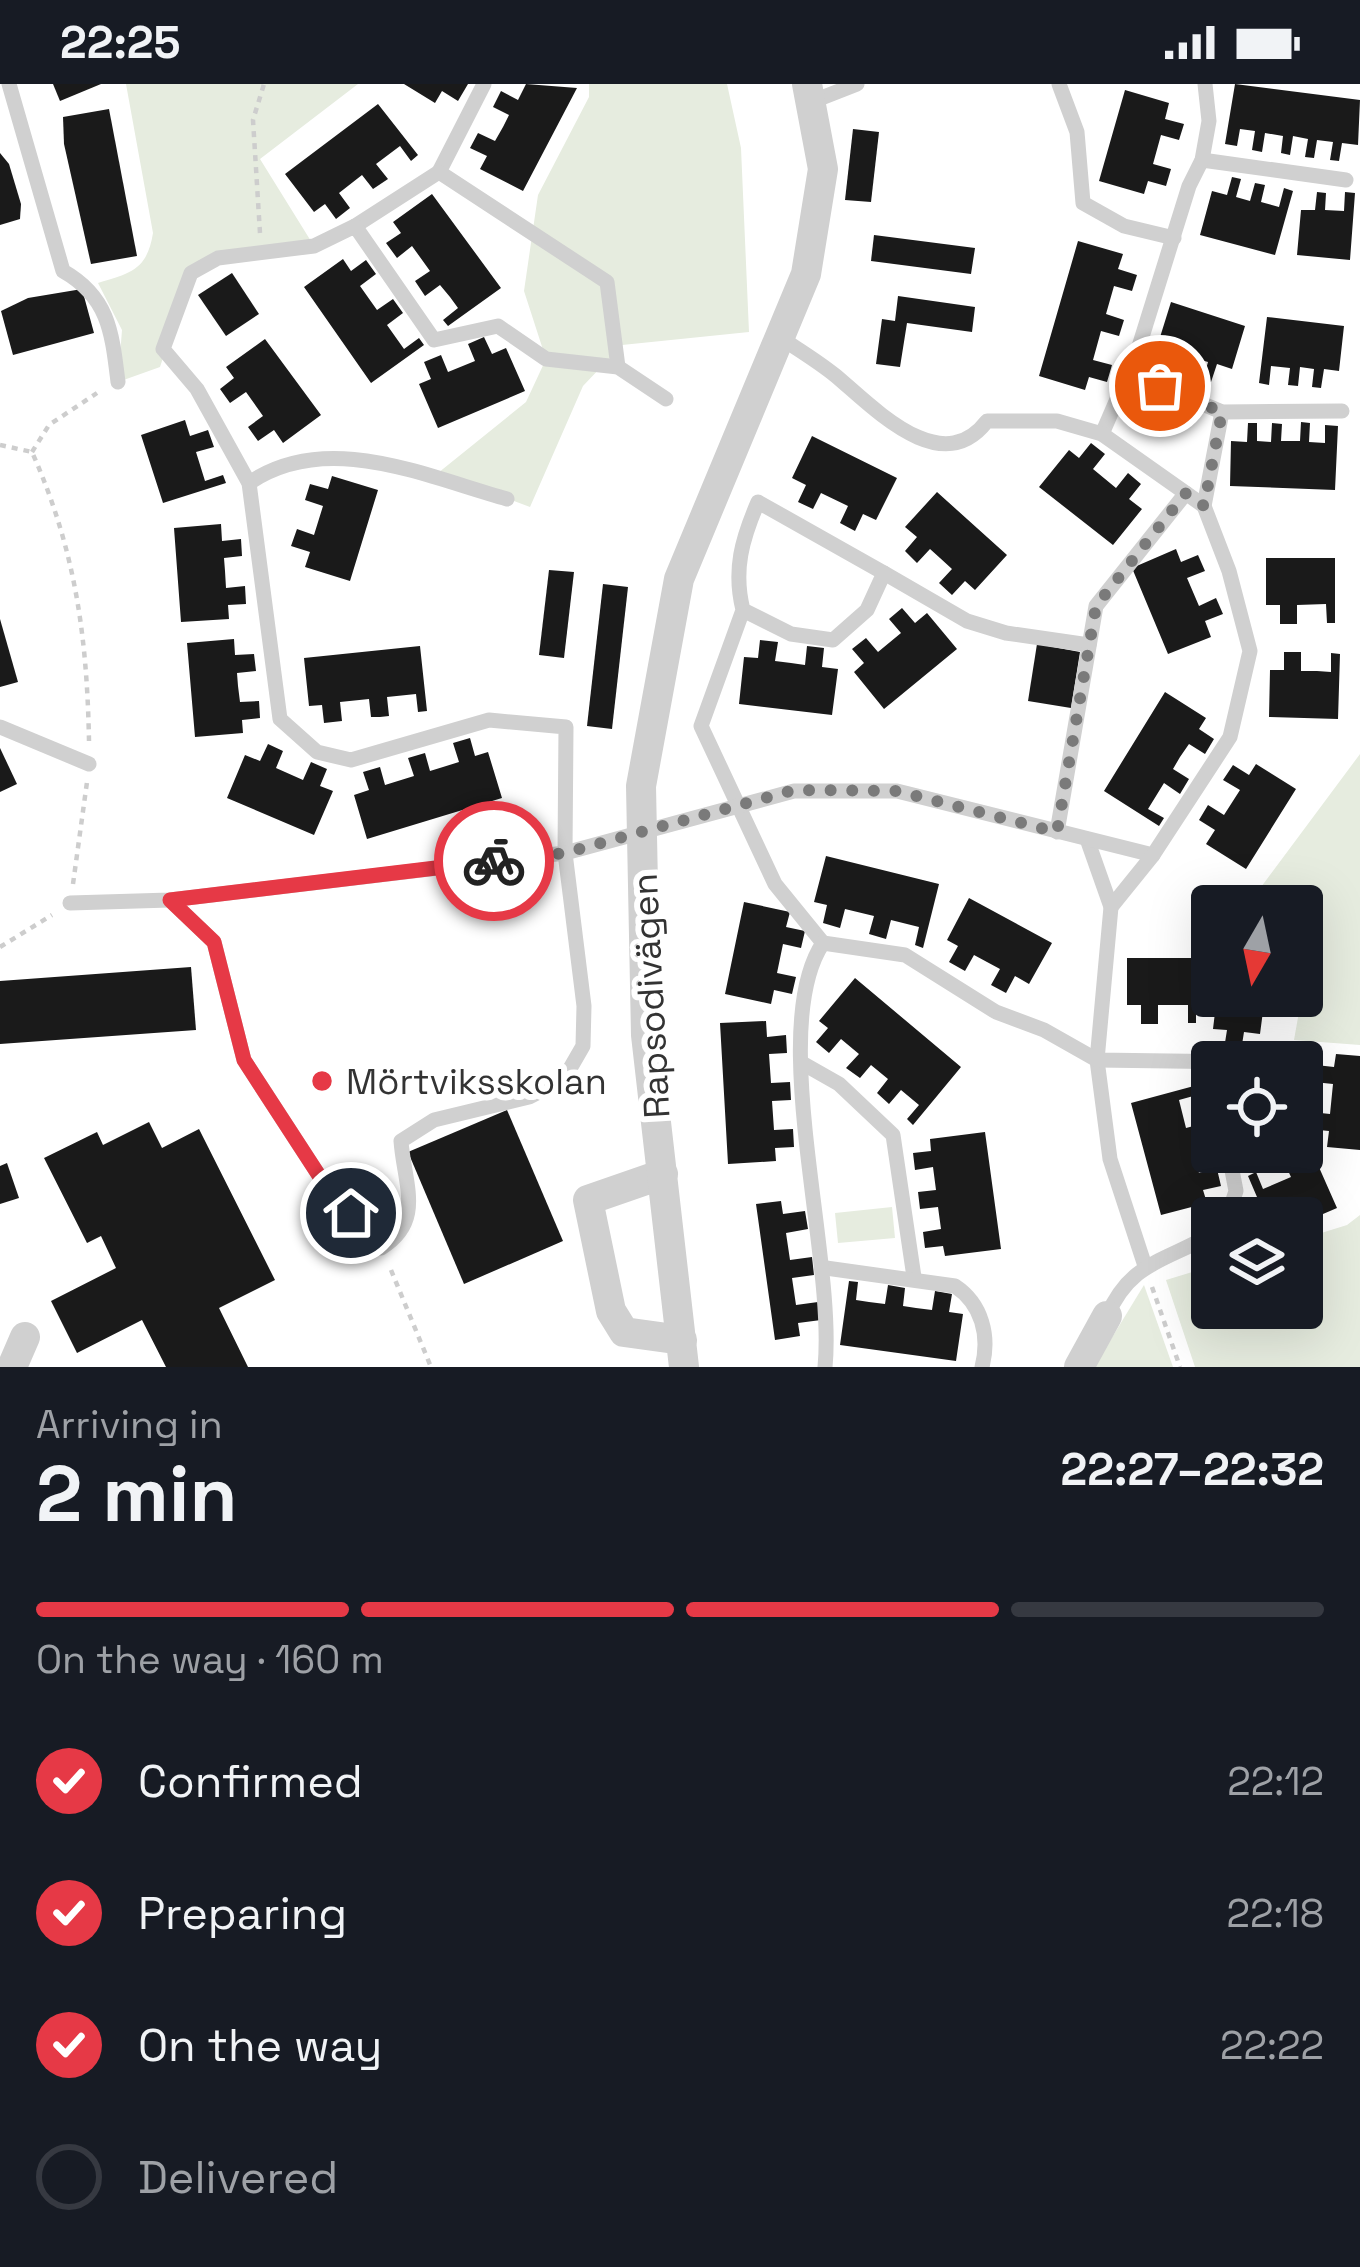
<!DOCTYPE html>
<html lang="en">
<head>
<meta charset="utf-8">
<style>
	body { margin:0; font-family:"Space Grotesk",sans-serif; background:#20242c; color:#f1f3f6; height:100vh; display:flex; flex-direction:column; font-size:45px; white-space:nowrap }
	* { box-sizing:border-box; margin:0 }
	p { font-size:39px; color:#9ea1a6 }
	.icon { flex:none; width:66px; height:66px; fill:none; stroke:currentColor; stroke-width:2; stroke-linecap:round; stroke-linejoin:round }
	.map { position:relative; height:1283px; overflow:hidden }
	.sheet { display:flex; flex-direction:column; background:#171b24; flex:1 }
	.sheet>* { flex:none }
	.needle { width:78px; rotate:189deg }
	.tools { position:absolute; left:1191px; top:801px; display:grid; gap:24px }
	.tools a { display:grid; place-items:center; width:132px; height:132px; border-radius:12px; background:#171b24; box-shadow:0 12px 48px #0002; font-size:60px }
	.pin { position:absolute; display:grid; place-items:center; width:102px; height:102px; color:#fff; margin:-51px; border:6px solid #fff; border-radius:50%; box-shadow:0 3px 12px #0007 }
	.courier { position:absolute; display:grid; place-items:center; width:120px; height:120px; margin:-60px; border:9px solid #e63946; border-radius:50%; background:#fff; color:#222; box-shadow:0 3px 15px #0007 }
	.overview em { font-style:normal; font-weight:600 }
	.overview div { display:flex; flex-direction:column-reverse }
	.overview { display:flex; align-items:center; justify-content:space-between; height:204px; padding:0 36px }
	h1 { font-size:78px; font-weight:600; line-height:90px }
	.bar { display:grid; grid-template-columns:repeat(4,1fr); gap:18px 12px; align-content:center; height:144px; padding:0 36px }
	.bar i { height:15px; border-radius:9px; background:#363941 }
	.bar .selected { background:#e63946 }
	.bar p { grid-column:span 4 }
	ol { padding:0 36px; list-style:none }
	li { display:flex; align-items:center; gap:36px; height:132px }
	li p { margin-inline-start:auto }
	li .icon { padding:12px; border-radius:50%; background:#e63946; color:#fff; stroke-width:4 }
	li:last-child { color:#9ea1a6 }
	li i { width:66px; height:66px; border:6px solid #363941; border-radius:50% }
	.status { display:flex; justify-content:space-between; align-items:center; height:84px; padding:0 60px; background:#171b24; direction:ltr }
	.status svg { height:33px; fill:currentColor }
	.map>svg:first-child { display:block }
	.green { fill:#e6ecdf }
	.building { fill:#1a1a1a }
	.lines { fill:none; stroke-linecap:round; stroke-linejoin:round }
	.path { stroke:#cdcdcd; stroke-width:4.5; stroke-dasharray:6 6; stroke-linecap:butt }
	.lane { stroke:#d0d0d0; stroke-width:15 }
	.street { stroke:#d0d0d0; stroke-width:30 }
	.done { stroke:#7a7a7a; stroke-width:12; stroke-dasharray:0 21.6 }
	.route { stroke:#e63946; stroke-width:15 }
	.poi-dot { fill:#e63946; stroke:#fff; stroke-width:4.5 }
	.labels { text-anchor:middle; stroke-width:12; stroke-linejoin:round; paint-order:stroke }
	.street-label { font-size:36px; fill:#333; stroke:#fff }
	.poi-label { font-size:36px; fill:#333; stroke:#fff; text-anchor:start }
</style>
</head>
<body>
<div class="status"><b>22:25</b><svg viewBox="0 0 49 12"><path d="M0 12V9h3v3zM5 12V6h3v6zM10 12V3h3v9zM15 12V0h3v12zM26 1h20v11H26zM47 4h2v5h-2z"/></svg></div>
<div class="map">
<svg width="1360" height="1283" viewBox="0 0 1360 1283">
	<rect width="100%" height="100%" fill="#fff"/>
	<g class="green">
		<path d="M126 0H358L260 75 314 162 251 168 191 188 160 283 118 298 122 246 98 199C131 189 147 186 153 149Z"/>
		<polygon points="589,0 727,0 741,64 749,248 622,261 583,302 530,423 438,389 526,318 546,275 524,207 538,111 589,13"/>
		<polygon points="1360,670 1360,961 1294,956 1304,900 1302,822 1247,822"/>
		<polygon points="892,1123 895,1154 838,1159 835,1129"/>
		<polygon points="1360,1131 1360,1283 1195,1283 1166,1196 1212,1182 1212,1224 1302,1224 1302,1155 1347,1141"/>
		<polygon points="1144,1201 1173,1283 1094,1283"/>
	</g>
	<g class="building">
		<polygon points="53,0 101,0 60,17"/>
		<polygon points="404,0 468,0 458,17 442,7 435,19"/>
		<polygon points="526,0 577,4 523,107 480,85 487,72 470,64 478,49 495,57 503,43 509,31 493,23 501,7 518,16"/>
		<polygon points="1235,0 1360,16 1358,61 1342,59 1339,77 1330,76 1333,58 1317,56 1314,74 1305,73 1308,55 1293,52 1290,71 1281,69 1283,52 1265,49 1262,68 1252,66 1255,47 1240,45 1237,62 1225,60"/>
		<polygon points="1125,6 1169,19 1165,35 1184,40 1179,56 1161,51 1153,80 1171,85 1166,102 1148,97 1144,110 1099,97"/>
		<polygon points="378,20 418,71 411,77 400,62 376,80 388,95 373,105 362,91 339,109 350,124 336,135 325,120 314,128 285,90"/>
		<polygon points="109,25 137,172 91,180 64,60 63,33"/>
		<polygon points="853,45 879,48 871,118 845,116"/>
		<polygon points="0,69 9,80 21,120 20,135 0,141"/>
		<polygon points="1232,93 1241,95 1236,113 1250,117 1255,99 1265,101 1261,118 1279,123 1284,104 1293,107 1275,171 1200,151 1212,107 1227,111"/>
		<polygon points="1317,108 1326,109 1325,126 1344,127 1345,108 1355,109 1350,176 1297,171 1301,126 1315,126"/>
		<polygon points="432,110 501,204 448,242 443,236 458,224 450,213 440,201 425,212 415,197 430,187 412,162 397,174 386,159 401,149 393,138"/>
		<polygon points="874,151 975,164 971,190 871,177"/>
		<polygon points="1078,157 1123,170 1118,185 1137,191 1132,207 1114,202 1106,230 1124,236 1119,252 1101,247 1093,276 1112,281 1107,298 1089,293 1085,306 1039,292"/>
		<polygon points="343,175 351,187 366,176 376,190 360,202 377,226 393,215 403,229 387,241 404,265 419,254 424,261 371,299 304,203"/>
		<polygon points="232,189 259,230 226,252 198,211"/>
		<polygon points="82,205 94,249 13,271 1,227 28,214"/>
		<polygon points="898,212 975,223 972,248 907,239 900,283 876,280 882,235 895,237"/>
		<polygon points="1171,218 1245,242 1232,285 1217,280 1211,298 1203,296 1208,278 1194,274 1189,292 1179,289 1184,273 1166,267 1161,285 1151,282"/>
		<polygon points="1267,233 1344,242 1339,287 1324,285 1321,304 1312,303 1314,285 1300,283 1298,302 1288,301 1290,284 1271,282 1269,301 1259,299"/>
		<polygon points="484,253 492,270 506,264 525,307 438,344 419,300 431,295 424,278 441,271 448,288 475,277 468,260"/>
		<polygon points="265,255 321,331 283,359 274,346 258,357 248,343 263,332 246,308 230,319 220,305 234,294 226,283"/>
		<polygon points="185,336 190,352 208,346 214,363 196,368 205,397 223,391 226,399 163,419 141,351"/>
		<polygon points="1301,338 1310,339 1309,358 1325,359 1325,341 1338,342 1335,406 1230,402 1231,357 1247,358 1248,339 1257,339 1257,357 1271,358 1272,339 1282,340 1281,357 1300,357"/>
		<polygon points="812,352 897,394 876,436 863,430 855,447 840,439 848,422 821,409 813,425 798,418 806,401 792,394"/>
		<polygon points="1091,359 1105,370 1093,385 1116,404 1128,389 1141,400 1129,415 1142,425 1113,461 1039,403 1069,366 1079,374"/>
		<polygon points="332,392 378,406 350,497 305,483 310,468 291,462 297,445 314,451 323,422 305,416 310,400 328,405"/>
		<polygon points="937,408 1007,471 975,506 965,497 952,511 939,499 952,485 940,474 930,465 917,479 905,467 917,453 905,443"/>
		<polygon points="221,440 222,457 241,455 242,472 224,474 225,487 226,504 245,502 246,520 228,521 229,535 181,538 174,444"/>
		<polygon points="1176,465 1181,478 1198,471 1205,487 1187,494 1199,522 1216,514 1223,530 1205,537 1211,553 1168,570 1132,484"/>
		<polygon points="1266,474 1335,474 1335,539 1327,539 1326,520 1297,521 1297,540 1280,540 1280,521 1266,521"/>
		<polygon points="549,486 574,488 564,574 539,571"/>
		<polygon points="603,500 628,503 612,645 587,642"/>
		<polygon points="902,524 915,539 927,529 957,565 884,625 854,588 864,579 852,565 866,554 878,568 901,549 889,535"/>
		<polygon points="0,535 18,598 0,603"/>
		<polygon points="234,555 235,571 254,570 256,587 237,589 238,602 240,618 259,617 260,634 242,636 243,649 195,653 187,559"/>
		<polygon points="760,556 778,558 775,577 791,579 805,581 807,562 824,564 822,583 838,585 832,631 739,620 744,573 758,574"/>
		<polygon points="1037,560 1080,568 1071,624 1028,617"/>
		<polygon points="420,562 427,627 418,628 416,610 387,613 389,632 380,633 371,633 369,615 340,618 342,637 324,639 322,621 309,622 304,574"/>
		<polygon points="1284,568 1301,568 1301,587 1317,587 1331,588 1331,569 1340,570 1338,635 1269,633 1270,586 1284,586"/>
		<polygon points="1165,608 1206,634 1199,645 1214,655 1205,670 1189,660 1180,673 1173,685 1189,695 1180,710 1164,699 1148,725 1164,734 1159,742 1104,707"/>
		<polygon points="470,654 475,672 488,668 502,714 367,755 354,711 369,706 363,688 380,683 385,701 414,692 408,674 425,669 430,687 443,683 459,678 453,659"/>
		<polygon points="268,660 283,667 276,684 303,696 311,678 327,685 320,702 333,707 314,751 227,714 245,671 260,677"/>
		<polygon points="0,664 17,700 0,708"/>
		<polygon points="1256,680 1296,705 1246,785 1206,760 1215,746 1199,736 1208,721 1224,731 1240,706 1223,696 1233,681 1249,691"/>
		<polygon points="826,772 939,800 923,864 915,861 919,843 891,836 886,855 869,850 874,832 845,825 840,844 823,839 827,821 814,818"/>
		<polygon points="969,814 1052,859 1029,900 1015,892 1006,909 991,901 1000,885 974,871 965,887 949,878 958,862 947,856"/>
		<polygon points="744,818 790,828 786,843 805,847 801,864 783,860 777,889 796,893 792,910 774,906 771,920 725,910"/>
		<polygon points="1127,874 1196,874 1196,939 1188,939 1188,921 1158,921 1158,940 1141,940 1141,921 1127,921"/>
		<polygon points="191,883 196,946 0,960 0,897"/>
		<polygon points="855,894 961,983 913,1041 907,1035 919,1021 901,1006 889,1020 877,1009 888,995 871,981 860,994 846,984 859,970 841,955 829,969 816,958 828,944 819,937"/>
		<polygon points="1217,912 1265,912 1260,950 1244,948 1241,967 1224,965 1227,946 1213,945"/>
		<polygon points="766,937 767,953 786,951 787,969 769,970 771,999 790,998 791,1016 772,1017 774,1046 793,1045 794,1063 775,1064 776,1077 728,1080 720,939"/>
		<polygon points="1336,970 1360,972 1360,1066 1327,1063 1329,1047 1309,1045 1311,1028 1330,1030 1333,1000 1314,998 1316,981 1334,983"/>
		<polygon points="1194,1002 1197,1011 1179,1016 1186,1044 1205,1039 1209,1056 1191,1061 1199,1089 1217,1085 1221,1102 1203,1106 1207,1119 1161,1131 1131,1019"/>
		<polygon points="507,1026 563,1157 464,1200 408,1068"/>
		<polygon points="149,1038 162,1064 199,1045 275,1196 219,1224 248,1283 166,1283 142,1236 77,1269 51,1217 116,1184 101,1152 87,1159 44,1074 97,1048 103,1061"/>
		<polygon points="985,1048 1001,1165 945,1172 943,1162 925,1164 923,1148 941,1145 938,1123 920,1125 918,1108 936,1106 933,1083 915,1086 913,1069 931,1067 930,1055"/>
		<polygon points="1299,1069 1306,1086 1318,1081 1337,1124 1302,1139 1302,1134 1266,1134 1248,1092 1256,1088 1263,1105 1291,1093 1283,1076"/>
		<polygon points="7,1079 19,1114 0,1120 0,1082"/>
		<polygon points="781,1117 783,1130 805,1127 808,1145 786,1149 790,1176 812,1173 814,1191 792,1194 796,1221 818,1218 821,1236 798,1239 800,1252 775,1256 756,1120"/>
		<polygon points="849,1197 858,1198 856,1216 869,1218 885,1220 888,1201 905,1204 903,1222 916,1224 932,1226 935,1207 952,1210 949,1228 963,1230 956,1277 840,1261"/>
	</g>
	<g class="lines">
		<g class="path">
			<polyline points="260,149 253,36 264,0"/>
			<path d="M0 361 32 368C75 465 87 551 89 657"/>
			<polyline points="32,368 49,341 97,309"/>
			<polyline points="73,800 87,698"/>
			<polyline points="0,863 52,831"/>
			<polyline points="391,1186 431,1283"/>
			<polyline points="1152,1203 1180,1283"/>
		</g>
		<g class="lane">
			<path d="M9 0 63 187C109 213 112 249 118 298"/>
			<polyline points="1059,0 1077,48 1083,119 1124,142 1174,154"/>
			<polyline points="811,18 857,0"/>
			<polyline points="1202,76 1346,96"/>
			<polyline points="439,88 484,0"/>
			<polyline points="355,142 439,88 607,198 618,283"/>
			<polyline points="1129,289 1222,328 1342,327"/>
			<polyline points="1102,350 1137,269 1189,102 1202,76 1209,37 1205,0"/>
			<path d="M249 399C327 346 424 392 507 415"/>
			<polyline points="1204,422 1222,328"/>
			<polyline points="884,489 967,537 1006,549 1089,561"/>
			<path d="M743 526C733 486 742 455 758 418L884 489 867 526 833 556 791 550 743 526 701 642 775 800 823 859"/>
			<polyline points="0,643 89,680"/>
			<polyline points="1057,748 1096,522 1186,409"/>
			<polyline points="1087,755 1111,823 1097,976 1110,1075 1145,1182"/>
			<path d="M170 816 214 858 244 976 320 1093 381 1164C425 1137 404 1100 401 1057L434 1036 529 1013 564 995 583 962 584 922 565 769 566 643 489 636 351 676 317 668 280 635 249 399 197 305 163 265 191 189 218 174 314 162 355 142 434 256 498 242 546 275 618 283 666 315"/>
			<path d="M70 819 170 816 565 769 794 707H897L1153 771 1230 653 1250 567 1229 487 1204 422 1102 350 1057 337H987C942 396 875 325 836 292 819 278 799 266 781 254"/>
			<polyline points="1111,823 1153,771"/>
			<polyline points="802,979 839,1000 893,1051 914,1193"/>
			<polyline points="1212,993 1212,1012"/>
			<polyline points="1302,1000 1302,1018"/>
			<polyline points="1227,1068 1231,1081 1270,1068"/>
			<polyline points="1227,1134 1236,1107 1231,1081"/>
			<path d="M826 1184 955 1202C982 1220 990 1252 982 1283"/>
			<path d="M1107 1232C1131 1177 1165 1178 1212 1150"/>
			<path d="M825 1283C836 1173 766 944 823 859L905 871 996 928 1044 946 1097 976 1242 978"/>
		</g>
		<g class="street">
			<polyline points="663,1090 588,1116 611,1227 624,1248 682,1256"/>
			<polyline points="12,1283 25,1253"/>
			<polyline points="684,1283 646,951 641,702 679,495 806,190 823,85 807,0"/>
			<polyline points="1079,1283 1107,1232"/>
		</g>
	</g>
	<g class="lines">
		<polyline class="done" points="494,777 565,769 794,706 897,707 1057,748 1096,522 1186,409 1204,422 1222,328 1160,302"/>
		<polyline class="route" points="351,1129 320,1093 244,976 214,858 170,816 494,777"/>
	</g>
	<circle class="poi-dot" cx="322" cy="997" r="12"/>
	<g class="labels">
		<g class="street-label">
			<text transform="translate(650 912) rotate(-93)" y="13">Rapsodivägen</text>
		</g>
		<g class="poi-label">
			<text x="346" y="1010">Mörtviksskolan</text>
		</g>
	</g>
</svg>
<div class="tools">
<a><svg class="needle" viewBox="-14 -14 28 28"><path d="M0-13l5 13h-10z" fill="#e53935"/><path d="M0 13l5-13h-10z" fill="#9ea1a6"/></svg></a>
<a><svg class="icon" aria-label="locate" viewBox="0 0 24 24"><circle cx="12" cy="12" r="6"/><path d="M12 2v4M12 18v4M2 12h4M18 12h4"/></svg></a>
<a><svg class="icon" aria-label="layers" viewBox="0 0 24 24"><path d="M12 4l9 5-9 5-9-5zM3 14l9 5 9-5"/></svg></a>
</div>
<div class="pin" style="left:1160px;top:302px;background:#ea580c"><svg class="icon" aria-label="bag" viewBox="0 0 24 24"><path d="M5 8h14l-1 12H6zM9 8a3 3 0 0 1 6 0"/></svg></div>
<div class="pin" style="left:351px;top:1129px;background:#1f2937"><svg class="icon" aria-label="home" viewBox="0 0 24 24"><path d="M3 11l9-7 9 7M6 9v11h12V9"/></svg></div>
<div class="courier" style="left:494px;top:777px"><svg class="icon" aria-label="bike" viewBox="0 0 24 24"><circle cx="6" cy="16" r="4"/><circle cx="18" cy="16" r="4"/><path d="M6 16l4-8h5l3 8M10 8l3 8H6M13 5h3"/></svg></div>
</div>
<section class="sheet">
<div class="overview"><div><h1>2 min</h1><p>Arriving in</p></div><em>22:27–22:32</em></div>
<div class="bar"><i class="selected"></i><i class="selected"></i><i class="selected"></i><i></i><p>On the way · 160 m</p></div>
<ol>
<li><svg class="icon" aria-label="check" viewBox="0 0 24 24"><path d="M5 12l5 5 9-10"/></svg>Confirmed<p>22:12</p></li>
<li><svg class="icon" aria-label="check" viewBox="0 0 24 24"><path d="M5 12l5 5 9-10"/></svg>Preparing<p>22:18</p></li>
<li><svg class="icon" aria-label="check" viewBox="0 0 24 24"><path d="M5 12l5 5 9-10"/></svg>On the way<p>22:22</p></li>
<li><i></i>Delivered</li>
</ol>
</section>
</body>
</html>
